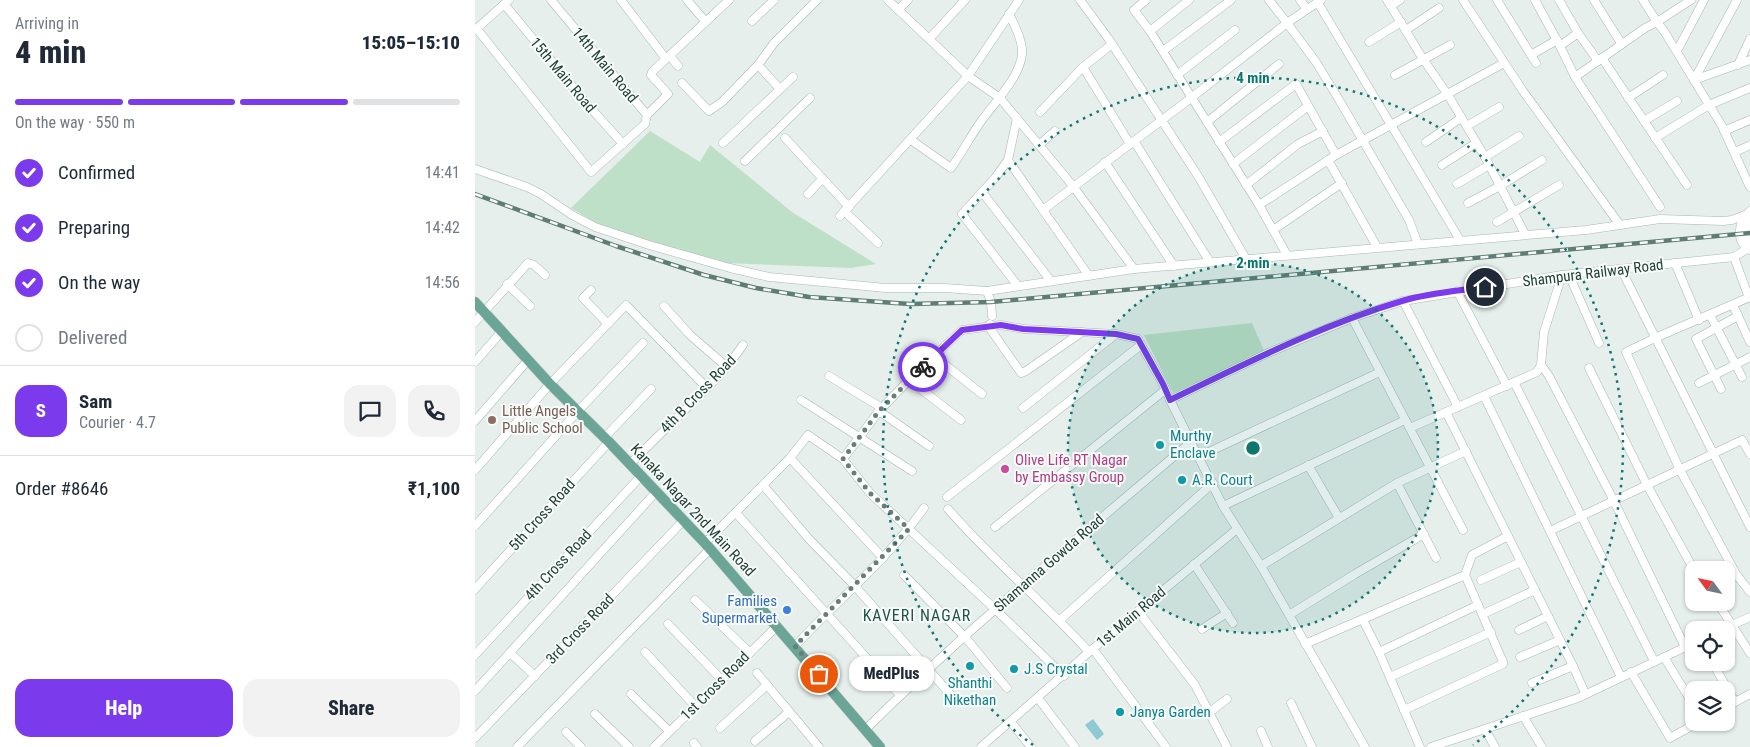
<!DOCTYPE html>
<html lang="en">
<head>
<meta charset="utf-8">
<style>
	body { margin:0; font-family:"Roboto Condensed",sans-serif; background:#f2f2f3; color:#1f2937; height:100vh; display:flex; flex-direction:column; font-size:19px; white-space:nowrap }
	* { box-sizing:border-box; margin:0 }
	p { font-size:16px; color:#747a83 }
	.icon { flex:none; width:28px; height:28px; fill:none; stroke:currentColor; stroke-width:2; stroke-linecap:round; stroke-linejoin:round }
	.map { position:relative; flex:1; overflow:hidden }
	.panel { display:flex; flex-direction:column; background:#fff; width:475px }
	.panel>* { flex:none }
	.needle { width:32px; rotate:303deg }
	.controls { position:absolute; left:1210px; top:561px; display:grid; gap:10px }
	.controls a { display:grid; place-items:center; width:50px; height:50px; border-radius:10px; background:#fff; box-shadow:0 1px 4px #0004; font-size:25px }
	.pin { position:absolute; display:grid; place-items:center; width:42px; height:42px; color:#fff; margin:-21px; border:2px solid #fff; border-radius:50%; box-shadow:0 1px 5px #0007 }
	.courier { position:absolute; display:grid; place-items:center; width:50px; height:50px; margin:-25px; border:4px solid #7c3aed; border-radius:50%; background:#fff; color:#222; box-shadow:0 1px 6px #0007 }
	.bubble { position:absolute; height:35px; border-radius:15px; background:#fff; box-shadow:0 1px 4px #0004; font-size:16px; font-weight:800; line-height:35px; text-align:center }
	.summary em { font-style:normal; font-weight:800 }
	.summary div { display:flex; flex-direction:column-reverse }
	.summary { display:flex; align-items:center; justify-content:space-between; height:85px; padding:0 15px }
	h1 { font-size:32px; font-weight:800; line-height:38px }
	.bar { display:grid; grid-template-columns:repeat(4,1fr); gap:8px 5px; align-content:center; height:60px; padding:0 15px }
	.bar i { height:6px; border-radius:4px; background:#e0e1e3 }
	.bar .selected { background:#7c3aed }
	.bar p { grid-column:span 4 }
	.line { display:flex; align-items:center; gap:12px; padding:0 15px; border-top:1px solid #e0e1e3 }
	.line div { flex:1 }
	.round { display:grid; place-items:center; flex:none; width:52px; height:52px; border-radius:15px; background:#f2f2f3 }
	ol { padding:0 15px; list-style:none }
	li { display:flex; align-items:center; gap:15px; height:55px }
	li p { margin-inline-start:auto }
	li .icon { padding:5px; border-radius:50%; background:#7c3aed; color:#fff; stroke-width:4 }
	li:last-child { color:#747a83 }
	li i { width:28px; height:28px; border:2px solid #e0e1e3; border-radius:50% }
	.primary-button { display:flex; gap:10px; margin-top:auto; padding:10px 15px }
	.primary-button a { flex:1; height:58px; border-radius:15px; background:#7c3aed; color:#fff; font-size:20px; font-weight:800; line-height:58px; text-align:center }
	.primary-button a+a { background:#f2f2f3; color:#1f2937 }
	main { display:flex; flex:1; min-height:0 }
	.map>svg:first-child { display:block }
	.green { fill:#bfe0c8 }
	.water { fill:#8ec9d4 }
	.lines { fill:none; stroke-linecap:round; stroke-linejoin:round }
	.minor-casing { stroke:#a8b8b2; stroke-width:9 }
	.major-casing { stroke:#c2cac8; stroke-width:11 }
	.minor { stroke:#fff; stroke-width:8 }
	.major { stroke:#6aa596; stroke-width:10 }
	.rail-casing { stroke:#5f7d75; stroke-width:4.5 }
	.rail { stroke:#f7fbf9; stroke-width:2.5; stroke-dasharray:8; stroke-linecap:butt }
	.done { stroke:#687f78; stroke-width:5; stroke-dasharray:0 9 }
	.route { stroke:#7c3aed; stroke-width:6 }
	.ring { fill:none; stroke:#0f766e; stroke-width:2.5; stroke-dasharray:2.5 5 }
	.education-dot { fill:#8d6e63; stroke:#f7fbf9; stroke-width:2 }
	.culture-dot { fill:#0f9aa8; stroke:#f7fbf9; stroke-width:2 }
	.hotel-dot { fill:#d1479c; stroke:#f7fbf9; stroke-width:2 }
	.shop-dot { fill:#3f7fe0; stroke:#f7fbf9; stroke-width:2 }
	.labels { text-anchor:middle; stroke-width:4; stroke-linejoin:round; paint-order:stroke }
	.street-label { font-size:15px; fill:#24423a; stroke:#f7fbf9 }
	.education-label { font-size:15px; fill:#785e54; stroke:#f7fbf9; text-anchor:start }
	.culture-label { font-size:15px; fill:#0d838f; stroke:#f7fbf9; text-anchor:start }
	.hotel-label { font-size:15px; fill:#b23c85; stroke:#f7fbf9; text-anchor:start }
	.shop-label { font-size:15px; fill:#366cbe; stroke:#f7fbf9; text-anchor:end }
	.neighbourhood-label { font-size:16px; letter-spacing:1px; fill:#1f5548; stroke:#f7fbf9 }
	.centre { fill:#0f766e; stroke:#f7fbf9; stroke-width:2.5 }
	.ring-label { font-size:15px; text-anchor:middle; font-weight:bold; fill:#0f766e; stroke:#f7fbf9; stroke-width:4; stroke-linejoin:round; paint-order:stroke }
</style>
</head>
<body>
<main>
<section class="panel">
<div class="summary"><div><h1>4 min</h1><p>Arriving in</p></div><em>15:05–15:10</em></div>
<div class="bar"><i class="selected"></i><i class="selected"></i><i class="selected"></i><i></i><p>On the way · 550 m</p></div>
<ol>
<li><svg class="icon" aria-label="check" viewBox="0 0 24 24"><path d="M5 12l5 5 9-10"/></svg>Confirmed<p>14:41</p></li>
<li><svg class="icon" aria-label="check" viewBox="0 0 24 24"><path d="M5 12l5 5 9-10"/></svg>Preparing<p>14:42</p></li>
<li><svg class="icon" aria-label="check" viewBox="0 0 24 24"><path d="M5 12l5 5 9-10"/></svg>On the way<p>14:56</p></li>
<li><i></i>Delivered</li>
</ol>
<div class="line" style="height:90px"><b class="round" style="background:#7c3aed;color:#fff">S</b><div><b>Sam</b><p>Courier · 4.7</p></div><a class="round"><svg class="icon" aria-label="chat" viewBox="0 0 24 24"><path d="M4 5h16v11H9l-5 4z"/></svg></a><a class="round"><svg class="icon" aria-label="phone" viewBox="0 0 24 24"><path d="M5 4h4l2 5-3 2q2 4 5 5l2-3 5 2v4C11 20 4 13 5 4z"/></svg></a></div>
<div class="line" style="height:65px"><div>Order #8646</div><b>₹1,100</b></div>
<div class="primary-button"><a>Help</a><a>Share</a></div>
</section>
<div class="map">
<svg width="1275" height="747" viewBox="0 0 1275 747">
	<rect width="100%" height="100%" fill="#e6efeb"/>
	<g class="green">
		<polygon points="175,131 225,162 235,145 317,212 401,264 376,268 249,263 133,230 96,208"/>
		<polygon points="777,323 790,353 698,393 669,335"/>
	</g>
	<polygon class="water" points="618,719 629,734 622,740 610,725"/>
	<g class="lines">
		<defs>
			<g id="minor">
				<polyline points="76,0 172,115 193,94 176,75 177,72 254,0"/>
				<polyline points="146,0 191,59"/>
				<polyline points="212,0 230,21"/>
				<polyline points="413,0 493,76 525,98 598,186 659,269"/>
				<polyline points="605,0 633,38 723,176 771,259"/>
				<polyline points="671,0 659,10 675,31"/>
				<polyline points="714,0 675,31 784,205"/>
				<polyline points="794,0 812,23 846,0"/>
				<polyline points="825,0 832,9"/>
				<polyline points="912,0 948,59 973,95 1010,157 1050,234"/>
				<polyline points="988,0 1048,91 1145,225"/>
				<polyline points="1022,0 1061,63"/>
				<polyline points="1060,0 1085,46 1103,33"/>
				<polyline points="1084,0 1103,33 1123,61"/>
				<polyline points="1119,0 1146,43"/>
				<polyline points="1168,0 1182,22 1216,0"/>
				<polyline points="843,3 985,240"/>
				<polyline points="29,4 113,105 148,144"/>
				<polyline points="916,6 925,0"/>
				<polyline points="423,10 433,0"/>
				<polyline points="277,21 299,0"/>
				<polyline points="2,29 116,172 170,124 172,115"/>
				<polyline points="0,30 34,0"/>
				<polyline points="931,30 964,8"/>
				<polyline points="454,39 490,0"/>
				<polyline points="894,42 926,22"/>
				<polyline points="1085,46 1100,77"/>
				<polyline points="688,51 756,0"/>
				<polyline points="1202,51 1229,0"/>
				<polyline points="1056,55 1082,40"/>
				<polyline points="195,56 203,66"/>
				<polyline points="1127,58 1212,185"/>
				<polyline points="283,65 305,89"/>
				<polyline points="1263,65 1275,39"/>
				<polyline points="608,67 655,144"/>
				<polyline points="702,75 760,30"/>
				<polyline points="920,75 975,45"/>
				<polyline points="1219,80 1262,0"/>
				<polyline points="1219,80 1275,60"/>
				<polyline points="207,83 234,111 247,102 283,65 299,43 342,0"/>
				<polyline points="1153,98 1188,75"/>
				<polyline points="565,112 608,67 637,44"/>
				<polyline points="542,118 533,160 614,276"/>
				<polyline points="1169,121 1202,101"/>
				<polyline points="732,122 804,64"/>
				<polyline points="992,126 1024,107"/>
				<polyline points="1249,131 1275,120"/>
				<polyline points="310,138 374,207"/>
				<polyline points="1180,138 1234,105 1275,88"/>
				<path d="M436 140 476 168C487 153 496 135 507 120 520 102 545 77 547 54 548 41 540 26 534 14"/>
				<polyline points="659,141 735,262"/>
				<polyline points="744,142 821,84 861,155"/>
				<polyline points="951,142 986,118"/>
				<polyline points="248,143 318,77"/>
				<polyline points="564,145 580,131"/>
				<polyline points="1260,152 1275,145"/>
				<polyline points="1010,157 1044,136"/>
				<polyline points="533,160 520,178 487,214 543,286"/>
				<polyline points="853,160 902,247"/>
				<polyline points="270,161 335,98"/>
				<polyline points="630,162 699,266"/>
				<polyline points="758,164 833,106"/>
				<polyline points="967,165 1001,143"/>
				<polyline points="0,169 52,187 66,194 97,215 120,227 174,245 255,268 294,277 358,283 411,288 470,288 512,291"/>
				<polyline points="982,184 1014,165"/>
				<polyline points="771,185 823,144 848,131"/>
				<polyline points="507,192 576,281"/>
				<polyline points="333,194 347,179"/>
				<polyline points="993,203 1025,186 1067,160"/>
				<polyline points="1185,207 1100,77 1170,28 1182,22 1189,31 1247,126 1275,187"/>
				<polyline points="568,210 716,98 812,23 841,62 863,98 934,220 943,244"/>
				<polyline points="369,211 403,243"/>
				<path d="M1275 211C1263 220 1260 242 1275 250"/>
				<polyline points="365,216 493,76 544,0"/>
				<path d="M1275 218C1270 226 1269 236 1275 243"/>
				<polyline points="1022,222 1084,185"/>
				<polyline points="798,230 867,183"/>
				<polyline points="812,255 784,205 861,155 1029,63"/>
				<polyline points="1259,257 1274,298"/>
				<polyline points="1200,263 1224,320"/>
				<polyline points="1146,269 1275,527"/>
				<polyline points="1094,275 1124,343"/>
				<polyline points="32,284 55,306"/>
				<polyline points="116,290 108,298 133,324"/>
				<polyline points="982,291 1032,386"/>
				<polyline points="1275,297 1180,338 1151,352 1205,470 1261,574 1275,592"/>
				<polyline points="928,301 983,407"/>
				<polyline points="1258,305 1275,342"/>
				<polyline points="189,306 215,335 252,367"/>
				<polyline points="1235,315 1267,377"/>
				<polyline points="517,316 516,302 512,291 659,269 1111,230 1185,219 1248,221 1257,220 1270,215"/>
				<polyline points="877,318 988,530"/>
				<polyline points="0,322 53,263 59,265 70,275"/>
				<polyline points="515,324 514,327 546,373 551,371 607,332"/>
				<polyline points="459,356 507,394"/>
				<polyline points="0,362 27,331"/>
				<polyline points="1066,365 1074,376 1139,501 1210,647"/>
				<polyline points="1114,368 1172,485 1219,570"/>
				<polyline points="354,376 407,408"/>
				<polyline points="434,380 486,420"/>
				<polyline points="1039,382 1179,661"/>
				<polyline points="1224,383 1275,357"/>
				<polyline points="1246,389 1221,339 1263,316"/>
				<polyline points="1009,396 1146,677"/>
				<polyline points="326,400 437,471"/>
				<polyline points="695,400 793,353 877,318 928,301 1087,275 1259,257 1272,249"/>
				<polyline points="548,408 641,334"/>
				<polyline points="404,411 454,446"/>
				<polyline points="971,412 1098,666 1110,693"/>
				<polyline points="0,421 53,360"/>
				<polyline points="935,428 1062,372 1066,365 1069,332 1087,275"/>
				<polyline points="130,437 176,389"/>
				<polyline points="723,457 905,372"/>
				<polyline points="315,458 408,558"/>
				<polyline points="368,459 404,411 434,380 487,330 526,325 549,329 641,334 663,339 688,384 695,400 748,506 786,566 890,747"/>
				<polyline points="155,464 237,383 252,367 268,345"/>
				<polyline points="833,465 864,518"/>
				<polyline points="0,470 75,384 151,305 232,388"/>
				<polyline points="922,483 961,558"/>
				<polyline points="288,485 334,539 379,585 482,702"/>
				<polyline points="472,497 666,345"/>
				<polyline points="748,506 930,420"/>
				<path d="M473 509C517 560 569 602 614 652"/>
				<polyline points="261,513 425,695"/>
				<polyline points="0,526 103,411 168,343"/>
				<polyline points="520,527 690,390"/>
				<polyline points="1075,531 1267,440 1275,454"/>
				<polyline points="230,543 315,458 333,435 368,459 395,493 520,609 589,676"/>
				<polyline points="719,564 758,623"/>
				<polyline points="786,566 922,483 991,451"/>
				<polyline points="429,575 490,637 532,688"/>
				<polyline points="1006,580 1046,562"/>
				<polyline points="0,589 134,442"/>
				<polyline points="220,600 275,653"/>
				<polyline points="1242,602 1275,653"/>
				<polyline points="663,611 720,685 752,747"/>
				<polyline points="1008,614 1060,590"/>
				<polyline points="814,615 880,574 949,534"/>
				<polyline points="585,620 738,483"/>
				<polyline points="888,620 904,652 945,747"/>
				<polyline points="193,624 247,680"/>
				<polyline points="727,629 752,613"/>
				<polyline points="1044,630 1073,616"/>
				<polyline points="1246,630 1275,617"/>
				<polyline points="830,644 990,575"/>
				<path d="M320 646C363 600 413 559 449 508"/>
				<polyline points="618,649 691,747"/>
				<polyline points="170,652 220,706"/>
				<polyline points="904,652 1003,605"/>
				<polyline points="35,653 60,676"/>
				<polyline points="0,655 166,476"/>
				<polyline points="1045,657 1085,640"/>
				<polyline points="1189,657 1219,706"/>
				<polyline points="1237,662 1260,702"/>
				<polyline points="1156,672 1195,738 1224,722"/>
				<polyline points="282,673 344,747"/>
				<polyline points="915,677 1016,632"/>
				<polyline points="1057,683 1098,666"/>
				<polyline points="0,691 181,492"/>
				<polyline points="156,694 194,731"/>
				<polyline points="563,698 600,747"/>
				<polyline points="816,703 837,747"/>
				<polyline points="1251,707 1275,694"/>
				<polyline points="929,710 1028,664 1028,662 990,575 997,555 1033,536"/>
				<polyline points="735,712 752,699"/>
				<polyline points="120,714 154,747"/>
				<polyline points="1048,716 1067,747"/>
				<polyline points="536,722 556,747"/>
				<polyline points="245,728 292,685"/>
				<path d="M391 729C494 627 607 535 717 441"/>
				<polyline points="1010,729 1020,747"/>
				<polyline points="786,731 793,747"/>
				<polyline points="91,732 106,747"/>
				<polyline points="0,738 209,520"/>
				<polyline points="280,741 314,712"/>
				<polyline points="219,743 222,747"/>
				<polyline points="42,747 235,549"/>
				<polyline points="179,747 302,626"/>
				<polyline points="506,747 614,652 762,529"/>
				<polyline points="956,747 1103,698 1219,643"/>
			</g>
			<polyline id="major" points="0,302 75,384 134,442 230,543 405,747"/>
		</defs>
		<use href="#minor" class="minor-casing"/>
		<use href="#major" class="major-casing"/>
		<use href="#minor" class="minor"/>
		<use href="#major" class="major"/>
		<defs>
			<polyline id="rail" points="0,194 141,246 229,275 281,288 334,297 435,304 516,302 1275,233"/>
		</defs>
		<use href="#rail" class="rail-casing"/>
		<use href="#rail" class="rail"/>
	</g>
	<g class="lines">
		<polyline class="done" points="344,674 320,646 434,529 395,493 368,459 404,411 448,367"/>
		<path class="route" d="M448 367 487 330 526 325 548 329 641 334 663 339 688 384 695 400C770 364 846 325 927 301 953 293 982 291 1010 287"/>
	</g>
	<circle cx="778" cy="448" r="185" fill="#0f766e" fill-opacity=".12"/>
	<g class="ring">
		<circle cx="778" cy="448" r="185"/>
		<path d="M558 745A370 370 0 1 1 998 745"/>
	</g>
	<circle class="education-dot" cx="17" cy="420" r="5"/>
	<g class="culture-dot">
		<circle cx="685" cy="445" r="5"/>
		<circle cx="707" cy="480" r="5"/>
		<circle cx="495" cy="666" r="5"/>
		<circle cx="539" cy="669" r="5"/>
		<circle cx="645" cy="712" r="5"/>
	</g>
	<circle class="hotel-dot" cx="530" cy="469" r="5"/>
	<circle class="shop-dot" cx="312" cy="610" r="5"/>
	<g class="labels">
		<g class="street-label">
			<text transform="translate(130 65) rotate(50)" y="5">14th Main Road</text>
			<text transform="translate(88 75) rotate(50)" y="5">15th Main Road</text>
			<text transform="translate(1118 273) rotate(-7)" y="5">Shampura Railway Road</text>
			<text transform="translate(223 394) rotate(-46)" y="5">4th B Cross Road</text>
			<text transform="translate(218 510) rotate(47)" y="5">Kanaka Nagar 2nd Main Road</text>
			<text transform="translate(67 515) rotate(-48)" y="5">5th Cross Road</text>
			<text transform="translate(574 563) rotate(-41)" y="5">Shamanna Gowda Road</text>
			<text transform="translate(83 565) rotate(-47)" y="5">4th Cross Road</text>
			<text transform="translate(656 617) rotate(-40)" y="5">1st Main Road</text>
			<text transform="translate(105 629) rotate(-46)" y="5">3rd Cross Road</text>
			<text transform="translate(240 686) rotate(-45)" y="5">1st Cross Road</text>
		</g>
		<g class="education-label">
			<text x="27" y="416">Little Angels<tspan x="27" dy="17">Public School</tspan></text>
		</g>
		<g class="culture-label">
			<text x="695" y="441">Murthy<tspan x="695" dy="17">Enclave</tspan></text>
			<text x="717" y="485">A.R. Court</text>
			<text x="549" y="674">J.S Crystal</text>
			<text x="495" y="688" text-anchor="middle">Shanthi<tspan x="495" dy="17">Nikethan</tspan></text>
			<text x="655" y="717">Janya Garden</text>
		</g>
		<g class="hotel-label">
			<text x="540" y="465">Olive Life RT Nagar<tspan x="540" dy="17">by Embassy Group</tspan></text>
		</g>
		<g class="shop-label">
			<text x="302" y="606">Families<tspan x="302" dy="17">Supermarket</tspan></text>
		</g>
		<g class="neighbourhood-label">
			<text x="442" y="621">KAVERI NAGAR</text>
		</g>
	</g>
	<circle cx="778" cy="448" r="8" class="centre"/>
	<g class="ring-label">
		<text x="778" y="83">4 min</text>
		<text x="778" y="268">2 min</text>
	</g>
</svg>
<div class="controls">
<a><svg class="needle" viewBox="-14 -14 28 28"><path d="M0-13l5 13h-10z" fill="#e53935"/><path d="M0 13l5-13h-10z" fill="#747a83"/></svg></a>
<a><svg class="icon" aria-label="locate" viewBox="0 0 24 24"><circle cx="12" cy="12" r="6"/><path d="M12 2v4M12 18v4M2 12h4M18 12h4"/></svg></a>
<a><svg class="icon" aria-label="layers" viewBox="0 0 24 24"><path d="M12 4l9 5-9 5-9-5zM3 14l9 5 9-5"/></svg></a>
</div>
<div class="pin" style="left:344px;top:674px;background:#ea580c"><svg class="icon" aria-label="bag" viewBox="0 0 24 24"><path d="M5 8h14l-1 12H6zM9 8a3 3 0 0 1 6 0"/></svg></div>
<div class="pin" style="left:1010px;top:287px;background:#1f2937"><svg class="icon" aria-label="home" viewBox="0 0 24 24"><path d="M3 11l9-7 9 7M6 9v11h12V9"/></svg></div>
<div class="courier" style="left:448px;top:367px"><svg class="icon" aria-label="bike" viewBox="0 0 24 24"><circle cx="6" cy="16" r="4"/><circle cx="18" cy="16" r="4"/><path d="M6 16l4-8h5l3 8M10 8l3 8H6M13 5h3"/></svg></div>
<div class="bubble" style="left:374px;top:656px;width:85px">MedPlus</div>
</div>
</main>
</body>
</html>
